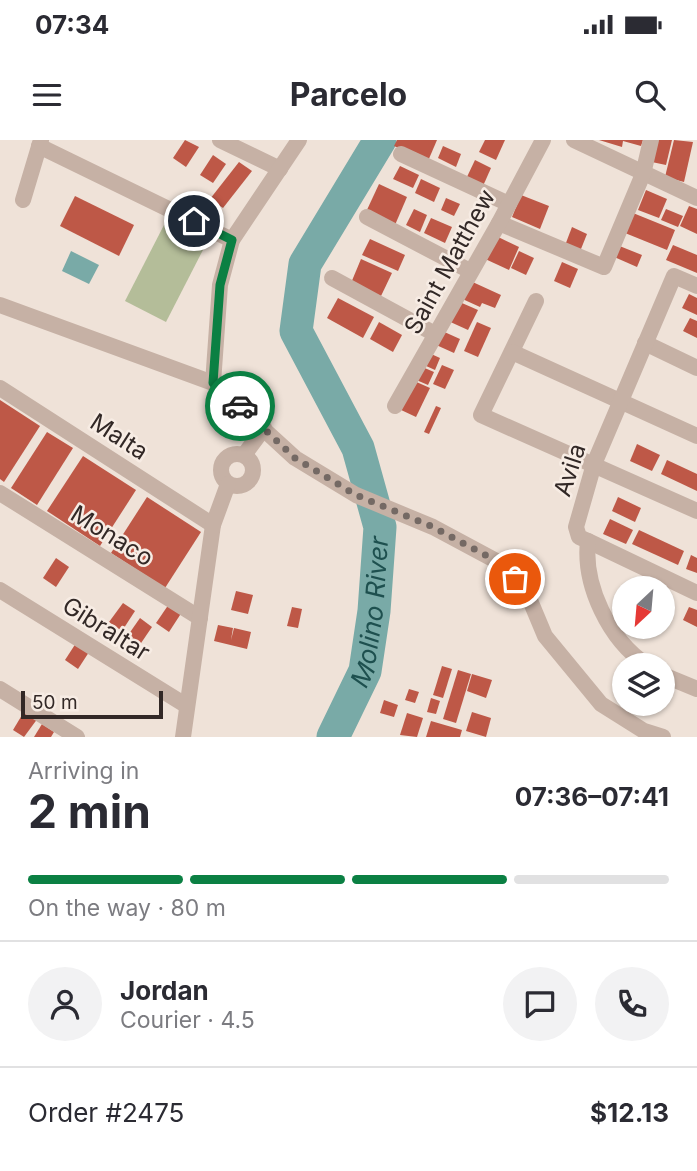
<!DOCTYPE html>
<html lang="en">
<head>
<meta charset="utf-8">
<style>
	body { margin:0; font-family:Inter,sans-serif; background:#f2f2f3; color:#2b2b33; height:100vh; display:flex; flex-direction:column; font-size:26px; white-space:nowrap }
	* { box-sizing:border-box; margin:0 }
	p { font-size:23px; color:#7c7c81 }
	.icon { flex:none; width:38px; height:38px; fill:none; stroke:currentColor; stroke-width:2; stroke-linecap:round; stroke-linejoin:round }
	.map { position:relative; height:597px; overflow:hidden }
	.sheet { display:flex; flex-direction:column; background:#fff; flex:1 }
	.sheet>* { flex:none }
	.needle { width:46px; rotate:206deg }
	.fabs { position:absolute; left:612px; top:436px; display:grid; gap:14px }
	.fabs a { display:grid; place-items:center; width:63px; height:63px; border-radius:50%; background:#fff; box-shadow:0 2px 5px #0004; font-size:35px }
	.scale { position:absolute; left:21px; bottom:18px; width:142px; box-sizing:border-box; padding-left:7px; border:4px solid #322826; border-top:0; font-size:19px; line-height:24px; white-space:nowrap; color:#322826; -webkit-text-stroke:5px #f7ece4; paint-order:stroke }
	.pin { position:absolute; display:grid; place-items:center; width:60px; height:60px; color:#fff; margin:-30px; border:4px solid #fff; border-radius:50%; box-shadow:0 2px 7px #0007 }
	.courier { position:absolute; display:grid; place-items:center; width:70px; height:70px; margin:-35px; border:5px solid #0b8043; border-radius:50%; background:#fff; color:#222; box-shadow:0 2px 9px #0007 }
	.headline em { font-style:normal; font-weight:700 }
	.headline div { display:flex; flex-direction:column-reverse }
	.headline { display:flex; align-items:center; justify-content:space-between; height:119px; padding:0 28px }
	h1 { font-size:46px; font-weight:700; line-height:52px }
	.bar { display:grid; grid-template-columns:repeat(4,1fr); gap:10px 7px; align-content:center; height:84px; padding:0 28px }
	.bar i { height:9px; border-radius:5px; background:#e1e1e2 }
	.bar .active { background:#0b8043 }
	.bar p { grid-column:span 4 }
	.line { display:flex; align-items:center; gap:18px; padding:0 28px; border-top:2px solid #e1e1e2 }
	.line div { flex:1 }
	.round { display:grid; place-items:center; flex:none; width:74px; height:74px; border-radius:37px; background:#f2f2f3 }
	.status { display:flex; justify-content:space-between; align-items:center; height:49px; padding:0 35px; background:#fff; direction:ltr }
	.status svg { height:19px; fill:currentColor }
	header { display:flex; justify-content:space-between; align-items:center; height:91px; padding:0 28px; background:#fff; font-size:32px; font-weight:700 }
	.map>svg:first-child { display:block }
	.green { fill:#b4bd99 }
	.water { fill:#79aaa7 }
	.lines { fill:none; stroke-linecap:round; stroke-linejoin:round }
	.river { stroke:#79aaa7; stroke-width:33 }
	.building { fill:#be5847 }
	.minor { stroke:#c6b1a5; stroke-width:16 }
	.done { stroke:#746964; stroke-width:7; stroke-dasharray:0 12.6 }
	.route { stroke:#0b8043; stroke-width:9 }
	.labels { text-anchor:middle; stroke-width:5; stroke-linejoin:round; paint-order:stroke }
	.street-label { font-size:24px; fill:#322826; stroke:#f7ece4 }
	.water-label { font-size:26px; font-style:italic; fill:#1e504f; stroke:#f7ece4 }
</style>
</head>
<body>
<div class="status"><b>07:34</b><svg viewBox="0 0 49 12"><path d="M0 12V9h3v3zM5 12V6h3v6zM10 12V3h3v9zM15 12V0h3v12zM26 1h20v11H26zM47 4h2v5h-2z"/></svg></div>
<header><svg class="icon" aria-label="menu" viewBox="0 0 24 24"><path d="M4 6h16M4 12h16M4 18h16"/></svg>Parcelo<svg class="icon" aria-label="search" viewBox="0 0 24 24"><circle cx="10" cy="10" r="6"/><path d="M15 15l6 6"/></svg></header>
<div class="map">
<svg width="697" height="597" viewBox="0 0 697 597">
	<rect width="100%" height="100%" fill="#efe2d8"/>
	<polygon class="green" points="164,85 205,106 166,182 125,161"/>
	<polygon class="water" points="71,111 99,125 89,144 62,131"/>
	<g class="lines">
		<path class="river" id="s1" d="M333 597 365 531 374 471 380 387 358 308 296 191 305 124 380 0"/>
	</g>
	<g class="building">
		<polygon points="185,0 199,7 186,27 173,18"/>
		<polygon points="397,0 437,0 428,21 394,6"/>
		<polygon points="485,0 505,0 496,20 479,12"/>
		<polygon points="599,0 643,0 641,6 623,1 622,7"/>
		<polygon points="652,0 672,0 666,25 647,21"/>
		<polygon points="674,0 693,2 684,42 665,37"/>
		<polygon points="443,6 461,14 456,27 438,18"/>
		<polygon points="213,15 226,24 213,43 200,35"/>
		<polygon points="475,20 491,28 483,46 466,39"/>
		<polygon points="239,22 252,31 223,68 210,59"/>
		<polygon points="400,26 419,35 413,48 393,39"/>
		<polygon points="421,39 440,48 434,62 415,53"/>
		<polygon points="379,44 407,57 395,85 366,72"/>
		<polygon points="646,50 667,59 659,78 638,70"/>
		<polygon points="521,55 549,66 540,89 512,77"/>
		<polygon points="75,56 134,85 119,116 60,86"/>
		<polygon points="446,58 460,64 454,76 441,70"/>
		<polygon points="689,66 697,69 697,94 680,86"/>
		<polygon points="414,69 427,75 420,92 406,85"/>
		<polygon points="666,69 683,76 678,87 661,80"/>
		<polygon points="633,73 675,90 667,110 625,93"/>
		<polygon points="431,78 452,87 445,103 424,93"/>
		<polygon points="572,87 587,94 579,114 564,108"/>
		<polygon points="494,95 519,107 509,130 483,118"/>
		<polygon points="370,99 405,115 398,131 362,115"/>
		<polygon points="617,105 642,115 637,127 612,116"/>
		<polygon points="673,105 697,115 697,133 666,120"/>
		<polygon points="519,111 534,118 526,135 511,128"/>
		<polygon points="361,119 392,133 381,156 351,143"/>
		<polygon points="562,122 578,129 570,148 554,141"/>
		<polygon points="466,139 501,155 495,168 482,163 480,167 458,157"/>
		<polygon points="689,154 697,158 697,175 682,168"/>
		<polygon points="338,158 374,177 363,198 327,178"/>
		<polygon points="455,160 478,170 468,190 446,180"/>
		<polygon points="690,178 697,181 697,198 683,191"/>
		<polygon points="379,182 402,195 393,212 370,199"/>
		<polygon points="477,182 491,188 478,217 464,211"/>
		<polygon points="440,190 460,199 454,213 434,204"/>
		<polygon points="429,213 440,218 435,230 424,225"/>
		<polygon points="442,225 454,230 445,249 433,244"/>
		<polygon points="420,226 434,232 428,245 414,239"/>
		<polygon points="412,240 430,248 416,277 399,269"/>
		<polygon points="0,260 40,286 4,342 0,339"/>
		<polygon points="436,266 441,268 429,294 424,292"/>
		<polygon points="47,292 73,308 37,365 11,348"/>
		<polygon points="637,304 660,315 652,331 630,321"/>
		<polygon points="83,316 136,350 100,406 47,371"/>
		<polygon points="667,320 697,334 697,351 661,334"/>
		<polygon points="147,357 201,392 165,448 111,413"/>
		<polygon points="618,357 641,368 635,382 612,371"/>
		<polygon points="610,379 633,390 626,404 603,394"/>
		<polygon points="639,390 684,411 678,425 632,404"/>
		<polygon points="691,415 697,418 697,433 686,429"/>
		<polygon points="56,418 69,427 56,447 43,438"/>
		<polygon points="236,451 253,455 248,474 231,470"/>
		<polygon points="123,463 135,471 122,491 109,482"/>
		<polygon points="169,464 182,472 169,492 156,483"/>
		<polygon points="292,467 302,469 298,488 287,486"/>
		<polygon points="689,467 697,470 697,487 683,480"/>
		<polygon points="140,478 152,487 139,506 126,498"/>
		<polygon points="218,485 233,488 231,500 234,488 251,492 247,509 214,501"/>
		<polygon points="78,500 91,509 78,529 65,520"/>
		<polygon points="442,526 452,529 443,558 433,555"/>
		<polygon points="458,530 471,534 456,583 443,579"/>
		<polygon points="472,534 492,540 486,558 467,551"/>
		<polygon points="409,549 419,552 415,563 405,560"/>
		<polygon points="431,558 440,561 436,574 427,572"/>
		<polygon points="384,560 398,565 394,577 380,573"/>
		<polygon points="25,570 38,578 24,597 13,590"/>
		<polygon points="472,572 491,578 486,597 466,591"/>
		<polygon points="407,573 423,578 417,597 400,595"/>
		<polygon points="431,581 462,590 460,597 426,597"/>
		<polygon points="42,584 54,592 51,597 34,597"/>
	</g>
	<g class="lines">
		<g class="minor">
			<polyline points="220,0 280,29"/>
			<polyline points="574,0 697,58"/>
			<polyline points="39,6 232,100"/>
			<polyline points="401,14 509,64"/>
			<polyline points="23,60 41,0"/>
			<polyline points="367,77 470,131"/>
			<polyline points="499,83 604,127 643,34 651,0"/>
			<polyline points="332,138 435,194"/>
			<polyline points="536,161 481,275 697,371"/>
			<polyline points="0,165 213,243 295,318 356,355 433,387 502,424 527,453 545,496 601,564 644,591 663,597"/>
			<polyline points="645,203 697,228"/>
			<polyline points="512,212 697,296"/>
			<polyline points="213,243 220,145 232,100 299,0"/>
			<polyline points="0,248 213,385"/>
			<polyline points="395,266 499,83 543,0"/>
			<circle cx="237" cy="330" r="16"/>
			<polyline points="244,315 264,288"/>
			<polyline points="0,353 200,478"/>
			<polyline points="588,401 697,453"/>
			<polyline points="0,450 187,566"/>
			<path d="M647 525C609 500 583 445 588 401L579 397 576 387 594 324 674 136 697 146"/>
			<polyline points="663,535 697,549"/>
			<polyline points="0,549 77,597"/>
			<polyline points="183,597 213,385 228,344"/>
		</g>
	</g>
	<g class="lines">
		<polyline class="done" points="240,266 295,318 356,355 433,387 502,424 515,439"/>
		<polyline class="route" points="194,81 232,100 220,145 213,243 240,266"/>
	</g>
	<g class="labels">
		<g class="street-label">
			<text transform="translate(450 122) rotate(-61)" y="8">Saint Matthew</text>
			<text transform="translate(119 297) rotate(33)" y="8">Malta</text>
			<text transform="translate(570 330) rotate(-72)" y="8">Avila</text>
			<text transform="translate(112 396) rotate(32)" y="8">Monaco</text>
			<text transform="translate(106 489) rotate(32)" y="8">Gibraltar</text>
		</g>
		<g class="water-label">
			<text dy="9" stroke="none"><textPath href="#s1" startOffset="133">Molino River</textPath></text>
		</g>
	</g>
</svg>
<div class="fabs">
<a><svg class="needle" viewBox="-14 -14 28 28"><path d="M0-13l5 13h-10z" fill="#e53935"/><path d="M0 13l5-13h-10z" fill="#7c7c81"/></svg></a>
<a><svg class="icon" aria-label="layers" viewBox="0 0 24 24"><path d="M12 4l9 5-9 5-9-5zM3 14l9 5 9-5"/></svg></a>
</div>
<div class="scale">50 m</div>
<div class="pin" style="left:515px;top:439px;background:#ea580c"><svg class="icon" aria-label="bag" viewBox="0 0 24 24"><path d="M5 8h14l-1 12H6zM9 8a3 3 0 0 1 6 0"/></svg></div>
<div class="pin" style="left:194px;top:81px;background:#1f2937"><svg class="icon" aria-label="home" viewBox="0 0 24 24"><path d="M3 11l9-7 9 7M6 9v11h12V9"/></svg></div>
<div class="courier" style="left:240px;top:266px"><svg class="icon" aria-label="car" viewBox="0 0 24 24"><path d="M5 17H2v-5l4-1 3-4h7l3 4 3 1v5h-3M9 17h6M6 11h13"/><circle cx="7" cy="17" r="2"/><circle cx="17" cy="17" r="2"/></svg></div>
</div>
<section class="sheet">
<div class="headline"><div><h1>2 min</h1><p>Arriving in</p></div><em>07:36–07:41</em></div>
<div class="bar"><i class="active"></i><i class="active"></i><i class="active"></i><i></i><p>On the way · 80 m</p></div>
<div class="line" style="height:126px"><a class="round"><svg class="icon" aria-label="person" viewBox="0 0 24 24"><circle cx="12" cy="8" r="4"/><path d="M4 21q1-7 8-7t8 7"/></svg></a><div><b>Jordan</b><p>Courier · 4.5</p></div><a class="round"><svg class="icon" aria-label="chat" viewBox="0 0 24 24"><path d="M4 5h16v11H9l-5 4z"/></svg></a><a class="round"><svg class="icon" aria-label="phone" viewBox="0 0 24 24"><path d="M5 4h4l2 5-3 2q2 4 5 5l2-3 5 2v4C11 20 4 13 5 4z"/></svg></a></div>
<div class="line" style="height:91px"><div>Order #2475</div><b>$12.13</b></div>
</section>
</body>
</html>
